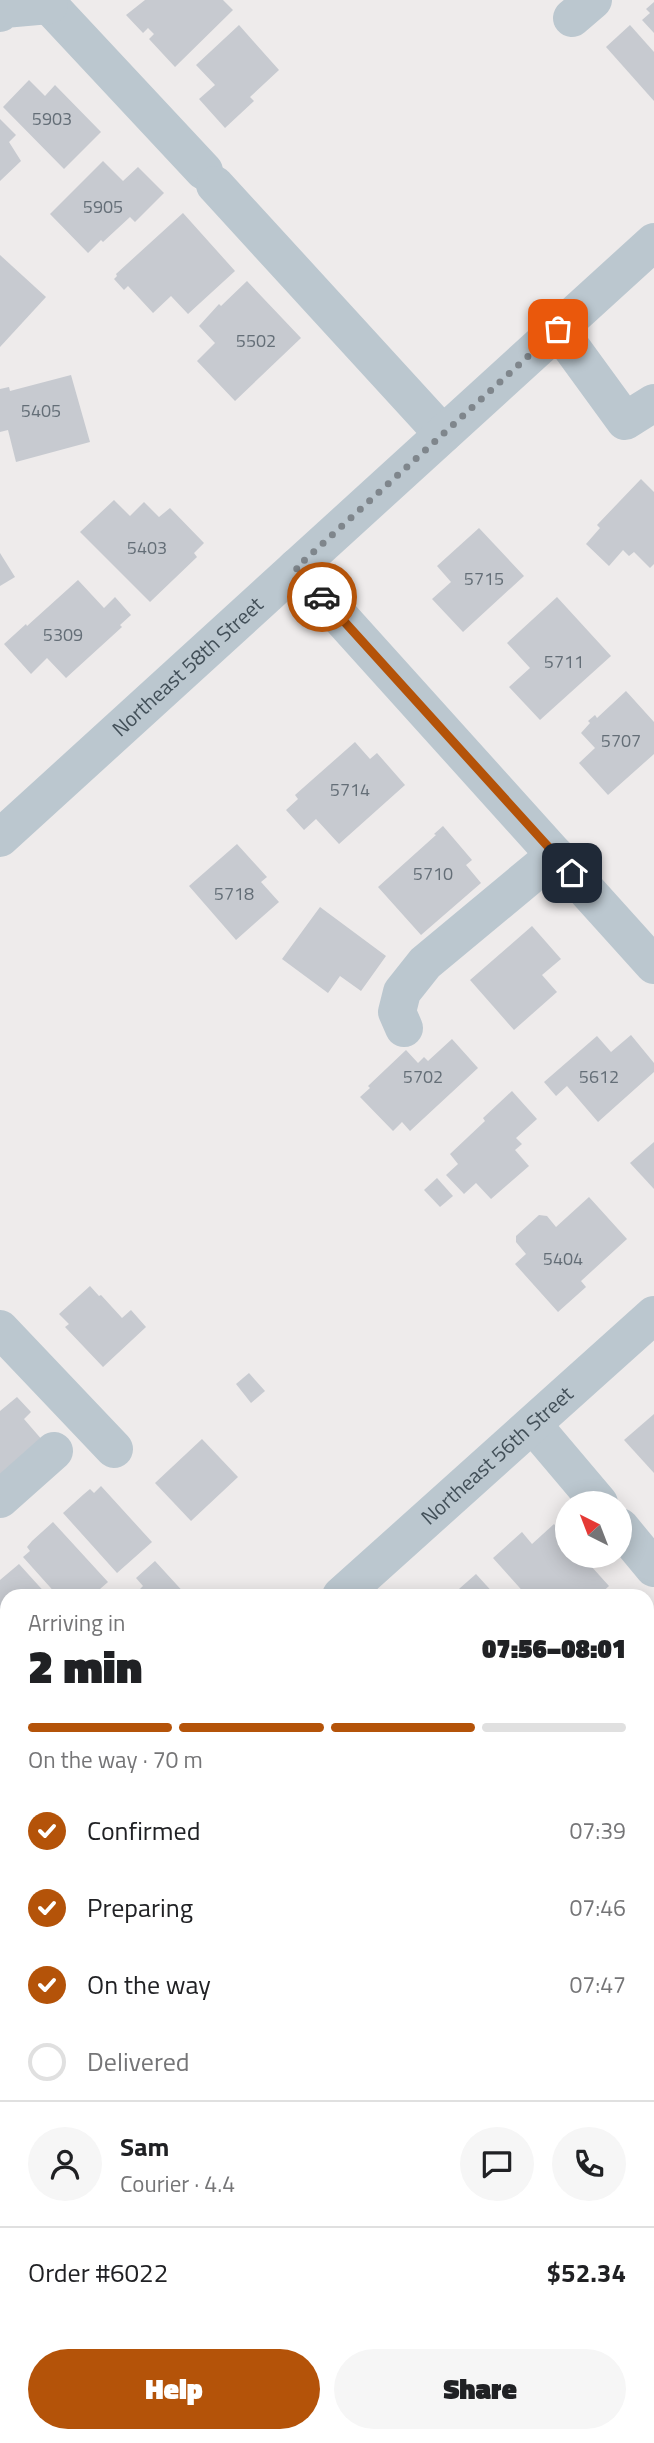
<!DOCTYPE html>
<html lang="en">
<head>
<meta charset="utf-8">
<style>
	body { margin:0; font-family:"Titillium Web",sans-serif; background:#f6f6f6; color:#202124; height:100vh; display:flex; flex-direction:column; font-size:26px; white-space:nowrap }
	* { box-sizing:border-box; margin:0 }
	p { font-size:23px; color:#757577 }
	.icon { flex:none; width:38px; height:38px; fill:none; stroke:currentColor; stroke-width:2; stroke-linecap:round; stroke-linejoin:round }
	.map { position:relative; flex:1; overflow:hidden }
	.drawer { position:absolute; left:0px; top:1589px; width:654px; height:854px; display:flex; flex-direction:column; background:#fff; border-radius:21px 21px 0 0; box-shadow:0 4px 18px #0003 }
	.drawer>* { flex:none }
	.needle { width:46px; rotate:318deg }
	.fabs { position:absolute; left:555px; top:1491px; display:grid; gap:14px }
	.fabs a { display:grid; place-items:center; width:77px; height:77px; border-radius:50%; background:#fff; box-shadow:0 4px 18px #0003; font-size:35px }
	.pin { position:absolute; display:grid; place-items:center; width:60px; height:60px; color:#fff; margin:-30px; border-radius:14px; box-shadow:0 4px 10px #0006 }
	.courier { position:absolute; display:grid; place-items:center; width:70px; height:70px; margin:-35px; border:5px solid #b45309; border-radius:50%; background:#fff; color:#222; box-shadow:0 2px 9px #0007 }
	.overview em { font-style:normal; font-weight:800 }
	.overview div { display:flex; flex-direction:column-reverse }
	.overview { display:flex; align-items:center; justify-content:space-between; height:119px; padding:0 28px }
	h1 { font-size:46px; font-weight:800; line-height:52px }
	.bar { display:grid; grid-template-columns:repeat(4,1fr); gap:10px 7px; align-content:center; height:84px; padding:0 28px }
	.bar i { height:9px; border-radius:5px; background:#e0e0e0 }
	.bar .on { background:#b45309 }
	.bar p { grid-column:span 4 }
	.line { display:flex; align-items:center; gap:18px; padding:0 28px; border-top:2px solid #e0e0e0 }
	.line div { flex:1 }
	.round { display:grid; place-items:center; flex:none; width:74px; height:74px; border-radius:37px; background:#f6f6f6 }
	ol { padding:0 28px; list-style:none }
	li { display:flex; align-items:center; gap:21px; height:77px }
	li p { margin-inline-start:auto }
	li .icon { padding:7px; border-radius:50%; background:#b45309; color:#fff; stroke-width:4 }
	li:last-child { color:#757577 }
	li i { width:38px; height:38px; border:4px solid #e0e0e0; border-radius:50% }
	.action { display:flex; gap:14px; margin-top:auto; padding:14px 28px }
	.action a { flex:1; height:80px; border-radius:42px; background:#b45309; color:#fff; font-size:28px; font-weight:800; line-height:80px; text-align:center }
	.action a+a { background:#f6f6f6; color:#202124 }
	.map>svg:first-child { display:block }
	.green { fill:#b5f0c7 }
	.building { fill:#c7cad0 }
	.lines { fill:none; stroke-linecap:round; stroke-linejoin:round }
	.path { stroke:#6ccf97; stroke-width:4.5; stroke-dasharray:5 3.5; stroke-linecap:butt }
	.minor { stroke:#bbc7cf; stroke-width:38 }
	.done { stroke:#7f868c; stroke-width:7; stroke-dasharray:0 12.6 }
	.route { stroke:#b45309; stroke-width:9 }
	.labels { text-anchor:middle; stroke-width:5; stroke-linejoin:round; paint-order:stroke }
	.number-label { font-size:18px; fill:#646e77 }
	.street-label { font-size:21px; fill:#435059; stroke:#fff }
</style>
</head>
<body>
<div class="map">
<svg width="654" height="2443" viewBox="0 0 654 2443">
	<rect width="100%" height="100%" fill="#eeebeb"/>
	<g class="green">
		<polygon points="654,2043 654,2372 648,2380 648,2049"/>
		<polygon points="7,2259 7,2436 625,2436 623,2443 0,2443 0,2265"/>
	</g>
	<g class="building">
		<polygon points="145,0 223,0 233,10 175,67 149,39 154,34 148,28 143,33 126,15"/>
		<polygon points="654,2 654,33 642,20 650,13 646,9"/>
		<polygon points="239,25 279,70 250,97 254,101 225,128 199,99 215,85 196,65"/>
		<polygon points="630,25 654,52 654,101 606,47"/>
		<polygon points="29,80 45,96 55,85 101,132 64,169 3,107"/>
		<polygon points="0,119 16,135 9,142 21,161 0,181"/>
		<polygon points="103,161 123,181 138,167 164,193 135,222 130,217 103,242 101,240 88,253 50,214"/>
		<polygon points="183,213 235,271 188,314 171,296 153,313 128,286 124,290 114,279 117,276 116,274"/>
		<polygon points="0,255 46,297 0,347"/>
		<polygon points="247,281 301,338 235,401 197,361 215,343 199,326 219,304 221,306"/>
		<polygon points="71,375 90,442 16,462 8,430 0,432 0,389 9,387 10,391"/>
		<polygon points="641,479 654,492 654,564 650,568 634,552 629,556 623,550 609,566 586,544 600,528 597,525"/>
		<polygon points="114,500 130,516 144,502 159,517 170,508 204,543 194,553 197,557 150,602 80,532"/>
		<polygon points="479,528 524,576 463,632 432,599 451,582 437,566"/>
		<polygon points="0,553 15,577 0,586"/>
		<polygon points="78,580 104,608 115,597 131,615 120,625 122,627 66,678 47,658 31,674 4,644 26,624 27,626"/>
		<polygon points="557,597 611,656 540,720 509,687 530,668 507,643"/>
		<polygon points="626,691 654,722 654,754 608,795 579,763 595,748 581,733 590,723 588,721 595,715 597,718"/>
		<polygon points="355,742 370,759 377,753 405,785 339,844 316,819 304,830 286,810 298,799 295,795"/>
		<polygon points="443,826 472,860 466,865 481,883 421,935 378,887 436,835 434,834"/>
		<polygon points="237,844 267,877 261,882 279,902 236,940 189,886"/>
		<polygon points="320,907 386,956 361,991 340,976 328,993 282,959"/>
		<polygon points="532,926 561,959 542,975 557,992 514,1030 470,980"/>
		<polygon points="631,1035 654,1063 654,1072 598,1122 567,1086 556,1096 544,1082 597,1036 611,1052"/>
		<polygon points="452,1039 478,1068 410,1131 402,1122 393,1131 360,1097 370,1088 368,1086 406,1050 418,1063 424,1057 428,1061"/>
		<polygon points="512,1091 537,1119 516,1138 522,1144 515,1150 529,1166 491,1199 476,1183 464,1194 446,1175 458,1164 450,1154 485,1121 483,1118"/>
		<polygon points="654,1142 654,1189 630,1163"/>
		<polygon points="437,1178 453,1196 440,1207 424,1190"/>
		<polygon points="589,1197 627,1239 581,1281 586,1287 558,1312 515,1264 526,1254 516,1242 516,1236 539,1215 547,1216 556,1227"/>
		<polygon points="90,1286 99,1296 101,1295 122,1318 131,1310 146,1327 103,1367 65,1327 69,1324 59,1314"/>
		<polygon points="249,1373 265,1391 251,1403 236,1384"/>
		<polygon points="17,1397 31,1412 24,1419 43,1441 0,1479 0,1411"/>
		<polygon points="654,1414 654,1473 624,1440"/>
		<polygon points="202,1439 238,1477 191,1521 155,1483"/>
		<polygon points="101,1486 152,1542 117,1573 63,1513 84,1494 90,1489 94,1493"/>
		<polygon points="53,1522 108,1582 92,1596 58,1596 23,1557 30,1551 27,1547 32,1541"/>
		<polygon points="554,1524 567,1539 567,1556 582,1556 609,1586 598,1596 527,1596 493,1558 522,1532 532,1544"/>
		<polygon points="155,1561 187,1596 133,1596 143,1586 136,1578"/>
		<polygon points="19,1564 48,1596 7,1596 7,1680 0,1687 0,1580"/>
		<polygon points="476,1574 496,1596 451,1596"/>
		<polygon points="648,1671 654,1678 654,1705 648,1711"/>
		<polygon points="7,1714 7,1797 0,1789 0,1720"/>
		<polygon points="648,1856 654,1863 654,1920 648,1925"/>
		<polygon points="0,2016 7,2024 7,2110 4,2113 0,2108"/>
	</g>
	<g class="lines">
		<g class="path">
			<polyline points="0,2346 7,2343"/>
			<polyline points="569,2436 571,2443"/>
			<polyline points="457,2443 464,2436"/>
		</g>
		<g class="minor">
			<polyline points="49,5 204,171"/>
			<polyline points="0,13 4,9 49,5"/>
			<polyline points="572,18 593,0"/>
			<polyline points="215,185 443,434"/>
			<polyline points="558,329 625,421 654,403"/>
			<polyline points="296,568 654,965"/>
			<path id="s1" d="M0 838 654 242"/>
			<polyline points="404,1028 397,1012 402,992 425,963 555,855"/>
			<polyline points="0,1329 114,1449"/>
			<polyline points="533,1425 599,1503"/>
			<polyline points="0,1499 54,1451"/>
			<polyline points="620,1527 654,1568"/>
			<path id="s2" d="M341 1596 654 1315"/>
			<polyline points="648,1751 654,1745"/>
			<polyline points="0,1875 7,1883"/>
		</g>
	</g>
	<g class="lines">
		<polyline class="done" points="322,597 296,568 558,329"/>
		<polyline class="route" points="322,597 572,873"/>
	</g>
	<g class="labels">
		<g class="number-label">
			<text x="52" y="125">5903</text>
			<text x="103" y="213">5905</text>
			<text x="256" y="347">5502</text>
			<text x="41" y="417">5405</text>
			<text x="147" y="554">5403</text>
			<text x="484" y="585">5715</text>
			<text x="63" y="641">5309</text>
			<text x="564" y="668">5711</text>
			<text x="621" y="747">5707</text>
			<text x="350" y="796">5714</text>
			<text x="433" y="880">5710</text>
			<text x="234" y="900">5718</text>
			<text x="423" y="1083">5702</text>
			<text x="599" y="1083">5612</text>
			<text x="563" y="1265">5404</text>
		</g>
		<g class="street-label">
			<text dy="7" stroke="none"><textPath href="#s1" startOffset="254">Northeast 58th Street</textPath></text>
			<text dy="7" stroke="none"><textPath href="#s2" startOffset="210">Northeast 56th Street</textPath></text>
		</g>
	</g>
</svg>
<div class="fabs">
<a><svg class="needle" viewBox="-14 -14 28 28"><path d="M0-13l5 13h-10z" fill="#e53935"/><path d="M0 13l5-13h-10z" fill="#757577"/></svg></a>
</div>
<div class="pin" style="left:558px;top:329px;background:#ea580c"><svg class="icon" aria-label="bag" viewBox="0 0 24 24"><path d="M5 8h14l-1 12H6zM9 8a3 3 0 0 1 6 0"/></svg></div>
<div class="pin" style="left:572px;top:873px;background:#1f2937"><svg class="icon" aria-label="home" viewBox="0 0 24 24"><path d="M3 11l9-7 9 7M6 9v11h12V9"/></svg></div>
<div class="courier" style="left:322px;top:597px"><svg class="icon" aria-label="car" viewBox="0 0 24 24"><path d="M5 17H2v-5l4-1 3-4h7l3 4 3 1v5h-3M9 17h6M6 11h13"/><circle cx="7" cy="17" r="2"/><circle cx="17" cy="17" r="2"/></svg></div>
<section class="drawer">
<div class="overview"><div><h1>2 min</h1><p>Arriving in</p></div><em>07:56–08:01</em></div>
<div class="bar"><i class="on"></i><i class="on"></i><i class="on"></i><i></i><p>On the way · 70 m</p></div>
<ol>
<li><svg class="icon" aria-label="check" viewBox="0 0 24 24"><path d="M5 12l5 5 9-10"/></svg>Confirmed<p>07:39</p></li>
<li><svg class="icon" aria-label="check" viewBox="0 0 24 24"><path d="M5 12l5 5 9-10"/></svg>Preparing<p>07:46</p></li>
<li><svg class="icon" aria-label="check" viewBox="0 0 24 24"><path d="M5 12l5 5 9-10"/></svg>On the way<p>07:47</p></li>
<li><i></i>Delivered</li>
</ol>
<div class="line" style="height:126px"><a class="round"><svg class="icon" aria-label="person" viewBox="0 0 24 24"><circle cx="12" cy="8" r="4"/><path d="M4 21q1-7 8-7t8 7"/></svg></a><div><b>Sam</b><p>Courier · 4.4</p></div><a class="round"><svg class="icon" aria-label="chat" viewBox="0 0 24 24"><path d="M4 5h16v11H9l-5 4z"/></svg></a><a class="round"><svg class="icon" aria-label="phone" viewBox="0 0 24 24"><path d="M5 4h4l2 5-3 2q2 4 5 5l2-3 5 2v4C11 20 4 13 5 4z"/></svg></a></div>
<div class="line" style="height:91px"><div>Order #6022</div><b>$52.34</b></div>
<div class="action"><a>Help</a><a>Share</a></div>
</section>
</div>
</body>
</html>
